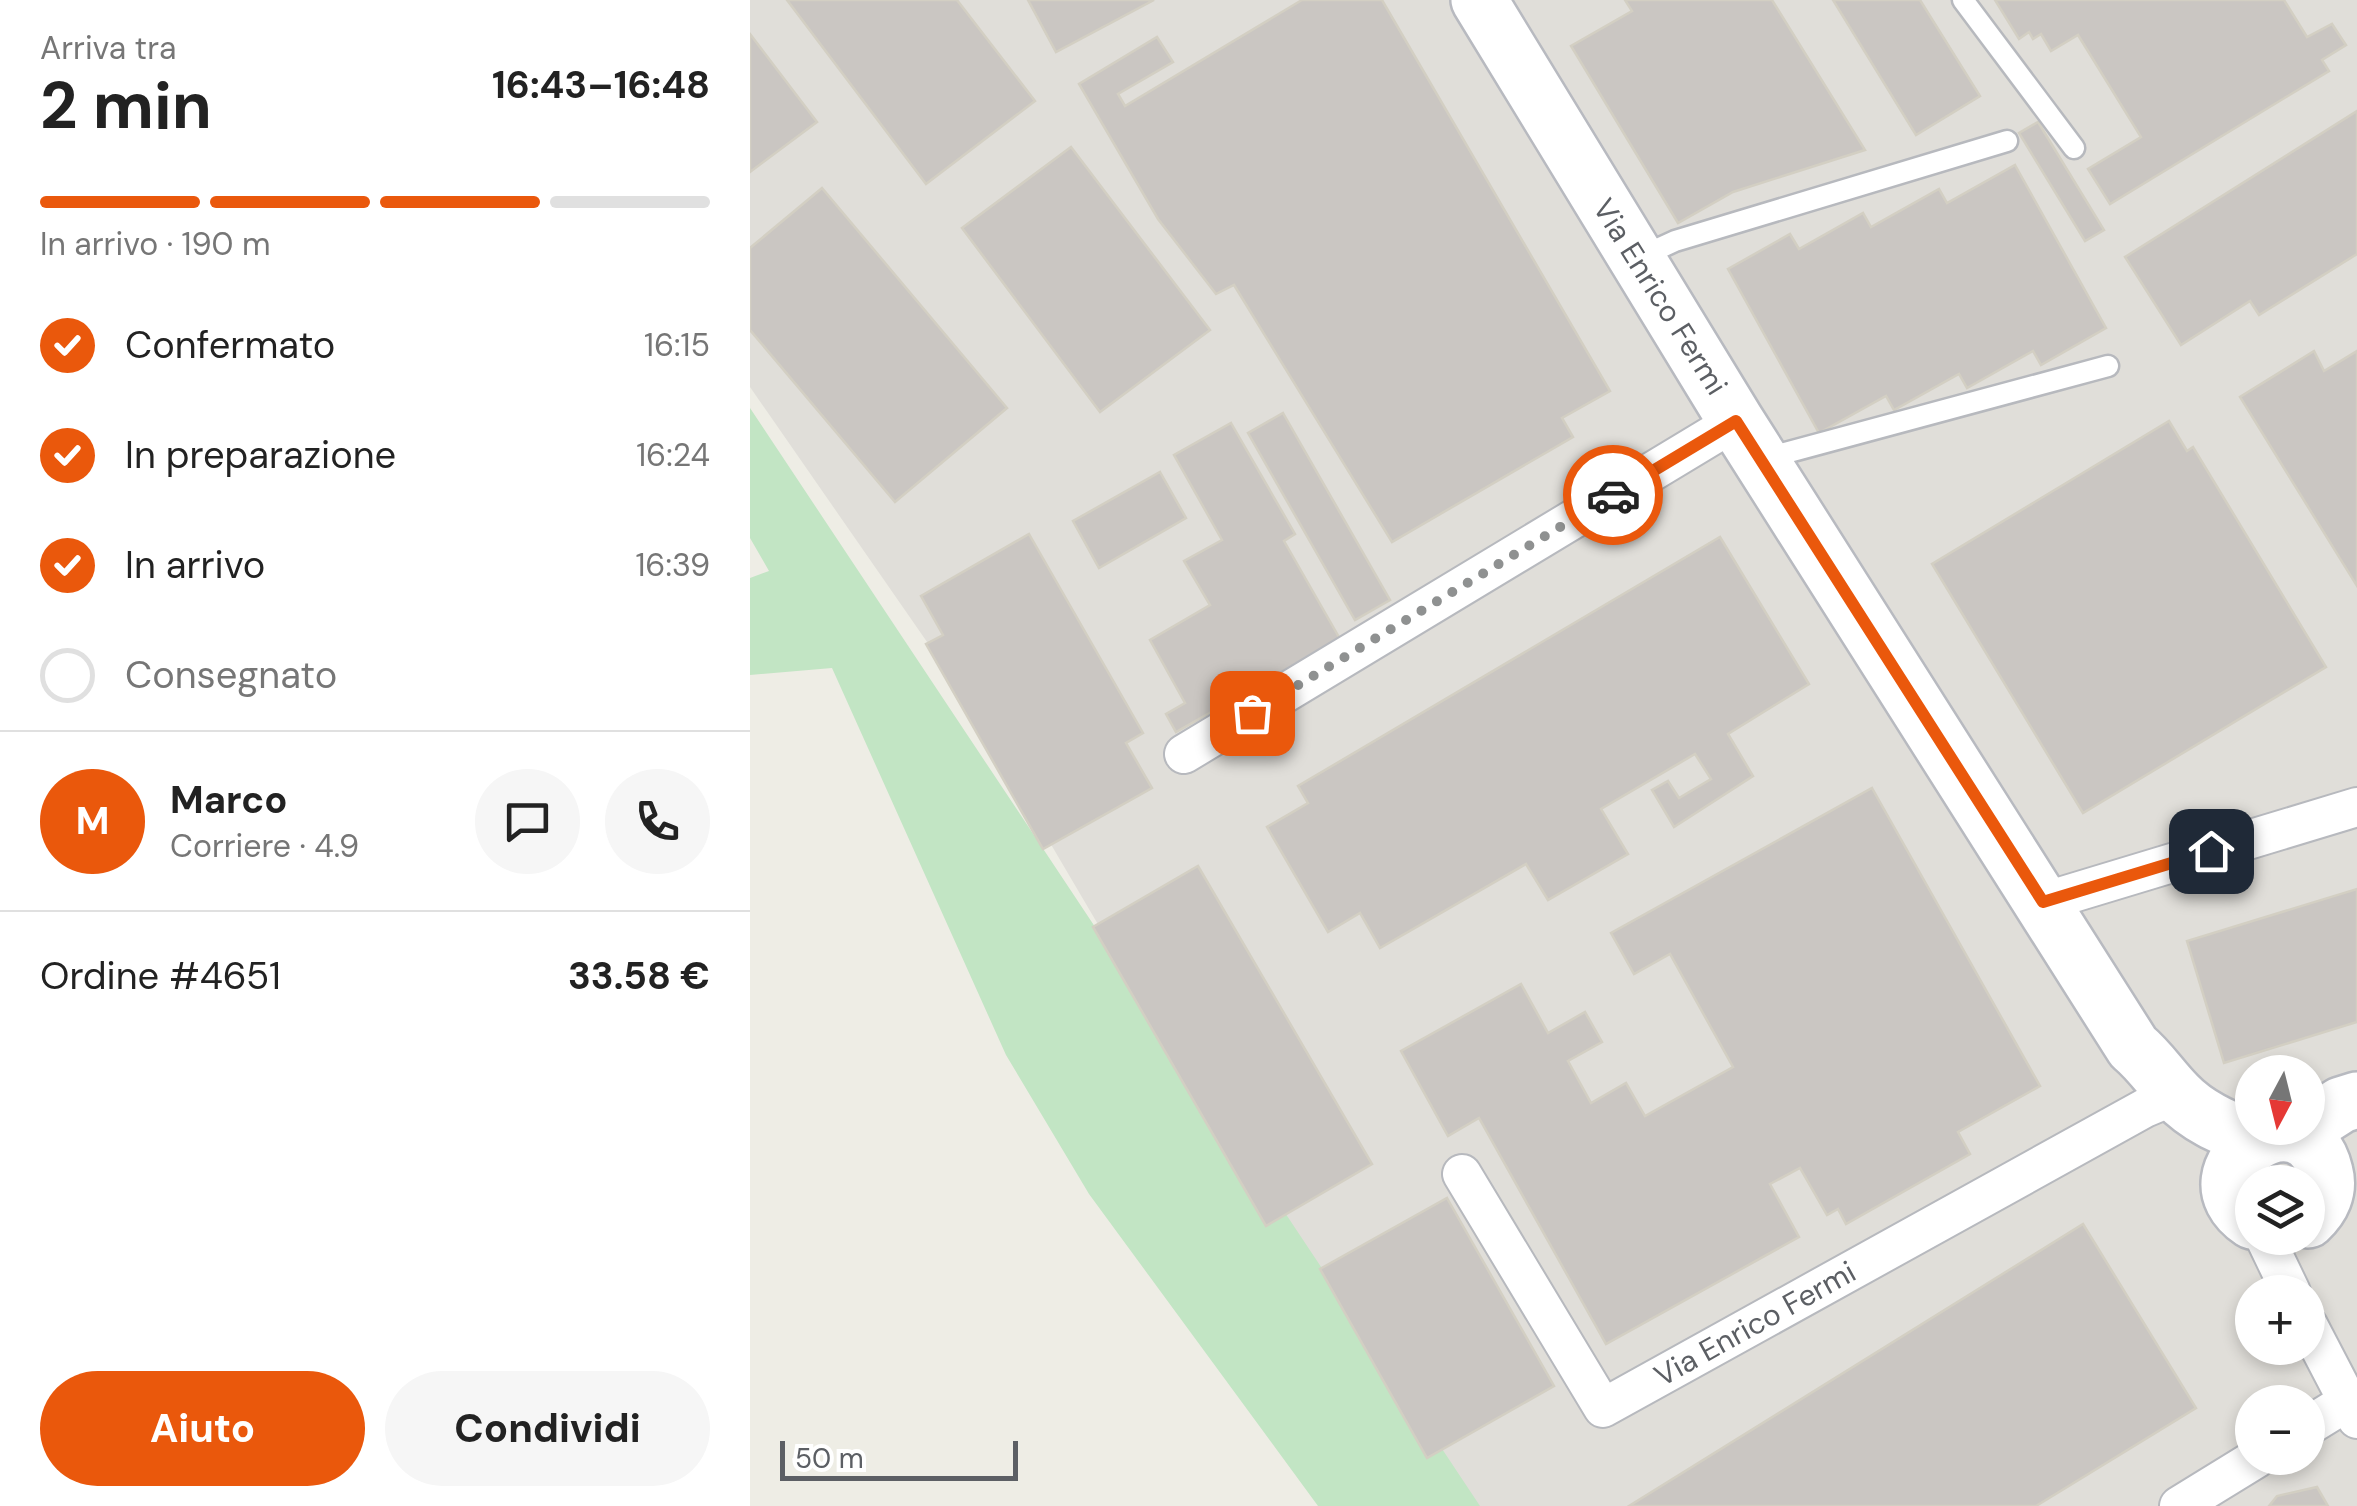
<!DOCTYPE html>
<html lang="it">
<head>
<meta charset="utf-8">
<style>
	body { margin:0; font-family:"DM Sans",sans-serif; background:#f6f6f6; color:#222; height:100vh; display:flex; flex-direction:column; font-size:38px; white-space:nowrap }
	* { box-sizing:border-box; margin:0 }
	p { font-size:32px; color:#767676 }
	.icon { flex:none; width:55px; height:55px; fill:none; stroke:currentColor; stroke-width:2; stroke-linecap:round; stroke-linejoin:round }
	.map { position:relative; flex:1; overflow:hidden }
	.panel { display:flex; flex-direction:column; background:#fff; width:750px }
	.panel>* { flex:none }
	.needle { width:65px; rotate:187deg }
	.controls { position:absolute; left:1485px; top:1055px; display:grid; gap:20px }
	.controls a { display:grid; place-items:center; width:90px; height:90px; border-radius:50%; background:#fff; box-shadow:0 5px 15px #0003; font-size:50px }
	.scale { position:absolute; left:30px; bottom:25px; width:238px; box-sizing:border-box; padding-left:10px; border:5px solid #5c5f64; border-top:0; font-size:28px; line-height:35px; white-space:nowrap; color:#5c5f64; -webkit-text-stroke:8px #fff; paint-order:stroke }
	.pin { position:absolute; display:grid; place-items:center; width:85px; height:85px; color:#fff; margin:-42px; border-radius:20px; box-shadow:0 5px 15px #0006 }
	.courier { position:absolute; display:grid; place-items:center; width:100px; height:100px; margin:-50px; border:8px solid #ea580c; border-radius:50%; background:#fff; color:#222; box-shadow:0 2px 12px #0007 }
	.overview em { font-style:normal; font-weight:700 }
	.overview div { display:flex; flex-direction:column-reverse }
	.overview { display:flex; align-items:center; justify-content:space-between; height:170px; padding:0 40px }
	h1 { font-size:65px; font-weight:700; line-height:75px }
	.bar { display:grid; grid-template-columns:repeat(4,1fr); gap:15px 10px; align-content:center; height:120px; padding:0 40px }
	.bar i { height:12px; border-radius:8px; background:#e0e0e0 }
	.bar .active { background:#ea580c }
	.bar p { grid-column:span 4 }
	.line { display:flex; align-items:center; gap:25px; padding:0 40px; border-top:2px solid #e0e0e0 }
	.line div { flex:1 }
	.round { display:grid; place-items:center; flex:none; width:105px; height:105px; border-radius:52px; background:#f6f6f6 }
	ol { padding:0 40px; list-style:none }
	li { display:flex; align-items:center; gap:30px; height:110px }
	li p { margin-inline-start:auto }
	li .icon { padding:10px; border-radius:50%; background:#ea580c; color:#fff; stroke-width:4 }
	li:last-child { color:#767676 }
	li i { width:55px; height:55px; border:5px solid #e0e0e0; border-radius:50% }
	.primary-button { display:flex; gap:20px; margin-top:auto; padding:20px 40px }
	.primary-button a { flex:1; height:115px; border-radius:60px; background:#ea580c; color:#fff; font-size:40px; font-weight:700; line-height:115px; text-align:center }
	.primary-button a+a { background:#f6f6f6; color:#222 }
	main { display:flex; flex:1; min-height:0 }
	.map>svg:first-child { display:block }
	.industrial { fill:#e0ded9; fill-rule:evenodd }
	.green { fill:#c2e5c4 }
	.building { fill:#cac6c2; stroke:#d3cfc3; stroke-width:2.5 }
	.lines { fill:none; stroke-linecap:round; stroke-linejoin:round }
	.lane-casing { stroke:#b7b9be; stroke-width:25 }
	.street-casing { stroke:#b7b9be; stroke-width:42 }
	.secondary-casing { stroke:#b8bac0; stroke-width:60 }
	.lane { stroke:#fff; stroke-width:20 }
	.street { stroke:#fff; stroke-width:38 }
	.secondary { stroke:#fff; stroke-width:55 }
	.done { stroke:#8f9191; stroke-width:10; stroke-dasharray:0 18 }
	.route { stroke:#ea580c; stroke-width:12 }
	.labels { text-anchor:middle; stroke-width:9; stroke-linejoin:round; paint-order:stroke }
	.street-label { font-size:30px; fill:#5c5f64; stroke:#fff }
</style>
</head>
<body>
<main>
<section class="panel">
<div class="overview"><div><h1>2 min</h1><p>Arriva tra</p></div><em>16:43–16:48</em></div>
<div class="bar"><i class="active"></i><i class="active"></i><i class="active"></i><i></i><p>In arrivo · 190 m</p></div>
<ol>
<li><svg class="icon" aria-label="check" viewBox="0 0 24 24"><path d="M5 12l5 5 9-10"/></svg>Confermato<p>16:15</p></li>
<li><svg class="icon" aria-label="check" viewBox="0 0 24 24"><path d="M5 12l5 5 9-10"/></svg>In preparazione<p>16:24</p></li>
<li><svg class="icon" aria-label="check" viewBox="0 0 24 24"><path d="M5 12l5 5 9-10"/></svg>In arrivo<p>16:39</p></li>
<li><i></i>Consegnato</li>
</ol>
<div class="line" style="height:180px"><b class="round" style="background:#ea580c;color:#fff">M</b><div><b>Marco</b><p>Corriere · 4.9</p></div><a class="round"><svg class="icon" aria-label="chat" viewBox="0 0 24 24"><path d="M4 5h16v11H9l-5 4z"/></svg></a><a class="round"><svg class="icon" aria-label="phone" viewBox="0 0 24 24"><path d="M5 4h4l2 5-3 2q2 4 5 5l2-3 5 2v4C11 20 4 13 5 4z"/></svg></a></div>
<div class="line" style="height:130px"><div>Ordine #4651</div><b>33.58 €</b></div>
<div class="primary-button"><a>Aiuto</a><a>Condividi</a></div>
</section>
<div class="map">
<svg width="1607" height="1506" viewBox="0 0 1607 1506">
	<rect width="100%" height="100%" fill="#eeede5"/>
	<path class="industrial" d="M0 0H1607V1506H718L589 1334 209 688 0 387ZM1502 1072H1558V1128H1502ZM1502 1182H1558V1238H1502ZM1502 1292H1558V1348H1502ZM1502 1402H1558V1458H1502Z"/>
	<polygon class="green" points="0,408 730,1506 568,1506 339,1194 256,1055 82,668 0,675 0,578 19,571 0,538"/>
	<g class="building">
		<polygon points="37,0 207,0 285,101 176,184"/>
		<polygon points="278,0 404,0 306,52"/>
		<polygon points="552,0 632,0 860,391 812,418 823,437 642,542 484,285 466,294 408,219 329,84 407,37 423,62 368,94 375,106"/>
		<polygon points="875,0 1022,0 1115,150 983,192 928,223 821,46 882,11"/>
		<polygon points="1083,0 1170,0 1230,96 1166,135"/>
		<polygon points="1245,0 1534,0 1557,37 1582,24 1596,45 1572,60 1579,71 1360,204 1338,169 1391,137 1328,35 1301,51 1291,34 1283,39 1279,32 1269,39"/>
		<polygon points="0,34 67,122 0,172"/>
		<polygon points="1607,111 1607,254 1509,315 1500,301 1431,345 1375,257"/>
		<polygon points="1288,122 1354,230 1335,241 1269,133"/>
		<polygon points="321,147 460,330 350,412 212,228"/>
		<polygon points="1265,165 1356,328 1291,365 1283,351 1217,388 1209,374 1144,410 1136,396 1069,433 978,269 1040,234 1049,249 1113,213 1121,227 1189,189 1197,203"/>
		<polygon points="72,188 257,408 145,502 0,330 0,248"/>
		<polygon points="1564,351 1574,371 1607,351 1607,586 1490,397"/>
		<polygon points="533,413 640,600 605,620 498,433"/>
		<polygon points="1419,421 1437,451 1443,447 1576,667 1333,813 1182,564"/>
		<polygon points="481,423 545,534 534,541 590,639 426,732 416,714 435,703 400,640 460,605 434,561 472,540 424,455"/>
		<polygon points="410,472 436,518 349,568 323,521"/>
		<polygon points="279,534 393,733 376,743 402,788 293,849 176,644 193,635 171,596"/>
		<polygon points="970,537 1059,684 978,734 1003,776 924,827 902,790 918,781 929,798 961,779 945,754 851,809 878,854 798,900 776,864 630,948 610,913 578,932 517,827 558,803 548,786"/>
		<polygon points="1122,788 1290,1086 1208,1132 1220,1154 1096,1224 1088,1209 1077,1215 1050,1168 1020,1184 1049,1237 856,1344 729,1118 698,1136 651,1051 771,984 798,1033 835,1012 852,1042 818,1061 841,1103 876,1083 895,1116 983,1067 920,954 884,974 861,933"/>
		<polygon points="448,866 622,1164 516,1226 343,927"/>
		<polygon points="1607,889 1607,1022 1474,1063 1437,941"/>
		<polygon points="697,1198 804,1386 677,1458 570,1269"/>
		<polygon points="1333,1224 1446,1408 1286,1506 879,1506"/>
		<polygon points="1567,1487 1578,1506 1519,1506 1527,1496"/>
	</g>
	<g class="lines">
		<defs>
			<g id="lane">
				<polyline points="1213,0 1324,148"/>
				<polyline points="888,258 925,241 1257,141"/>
				<polyline points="1013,459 1358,366"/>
			</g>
			<g id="street">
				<polyline points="434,754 986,421"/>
				<polyline points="1293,902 1607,807"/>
				<polyline points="712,1174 853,1408 1395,1108 1426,1095"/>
				<polyline points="1515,1238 1541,1292"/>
				<polyline points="1558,1325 1607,1419"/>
				<polyline points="1558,1426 1597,1402"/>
				<polyline points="1429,1506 1507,1458"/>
			</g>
			<g id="secondary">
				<path d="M729 0 986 421 1383 1047C1401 1062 1411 1079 1427 1095 1449 1118 1476 1128 1505 1140"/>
				<polyline points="1558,1126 1591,1105 1607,1100"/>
				<path d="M1502 1221C1428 1171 1554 1083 1575 1172 1580 1191 1572 1207 1558 1220"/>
			</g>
		</defs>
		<use href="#lane" class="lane-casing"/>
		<use href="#street" class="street-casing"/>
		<use href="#secondary" class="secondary-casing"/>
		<use href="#lane" class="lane"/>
		<use href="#street" class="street"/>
		<use href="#secondary" class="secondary"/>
	</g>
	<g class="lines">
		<polyline class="done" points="502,713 863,495"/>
		<polyline class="route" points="863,495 986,421 1293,902 1461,851"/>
	</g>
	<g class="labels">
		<g class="street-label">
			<text transform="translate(910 297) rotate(58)" y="10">Via Enrico Fermi</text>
			<text transform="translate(1005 1324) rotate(-29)" y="10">Via Enrico Fermi</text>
		</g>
	</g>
</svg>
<div class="controls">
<a><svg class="needle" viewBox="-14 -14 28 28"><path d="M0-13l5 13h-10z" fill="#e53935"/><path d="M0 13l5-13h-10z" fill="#767676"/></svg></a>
<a><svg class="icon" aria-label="layers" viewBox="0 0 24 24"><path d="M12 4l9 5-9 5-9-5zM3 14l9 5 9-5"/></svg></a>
<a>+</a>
<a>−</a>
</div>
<div class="scale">50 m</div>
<div class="pin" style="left:502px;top:713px;background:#ea580c"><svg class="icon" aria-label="bag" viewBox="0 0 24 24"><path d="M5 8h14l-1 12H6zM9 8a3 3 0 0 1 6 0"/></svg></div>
<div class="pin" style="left:1461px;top:851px;background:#1f2937"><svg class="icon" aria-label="home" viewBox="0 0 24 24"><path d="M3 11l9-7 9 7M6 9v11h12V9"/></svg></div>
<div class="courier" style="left:863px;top:495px"><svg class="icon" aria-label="car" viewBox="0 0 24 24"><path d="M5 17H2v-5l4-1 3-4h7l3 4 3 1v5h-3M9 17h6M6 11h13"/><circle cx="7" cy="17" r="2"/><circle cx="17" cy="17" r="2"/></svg></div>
</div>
</main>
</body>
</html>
